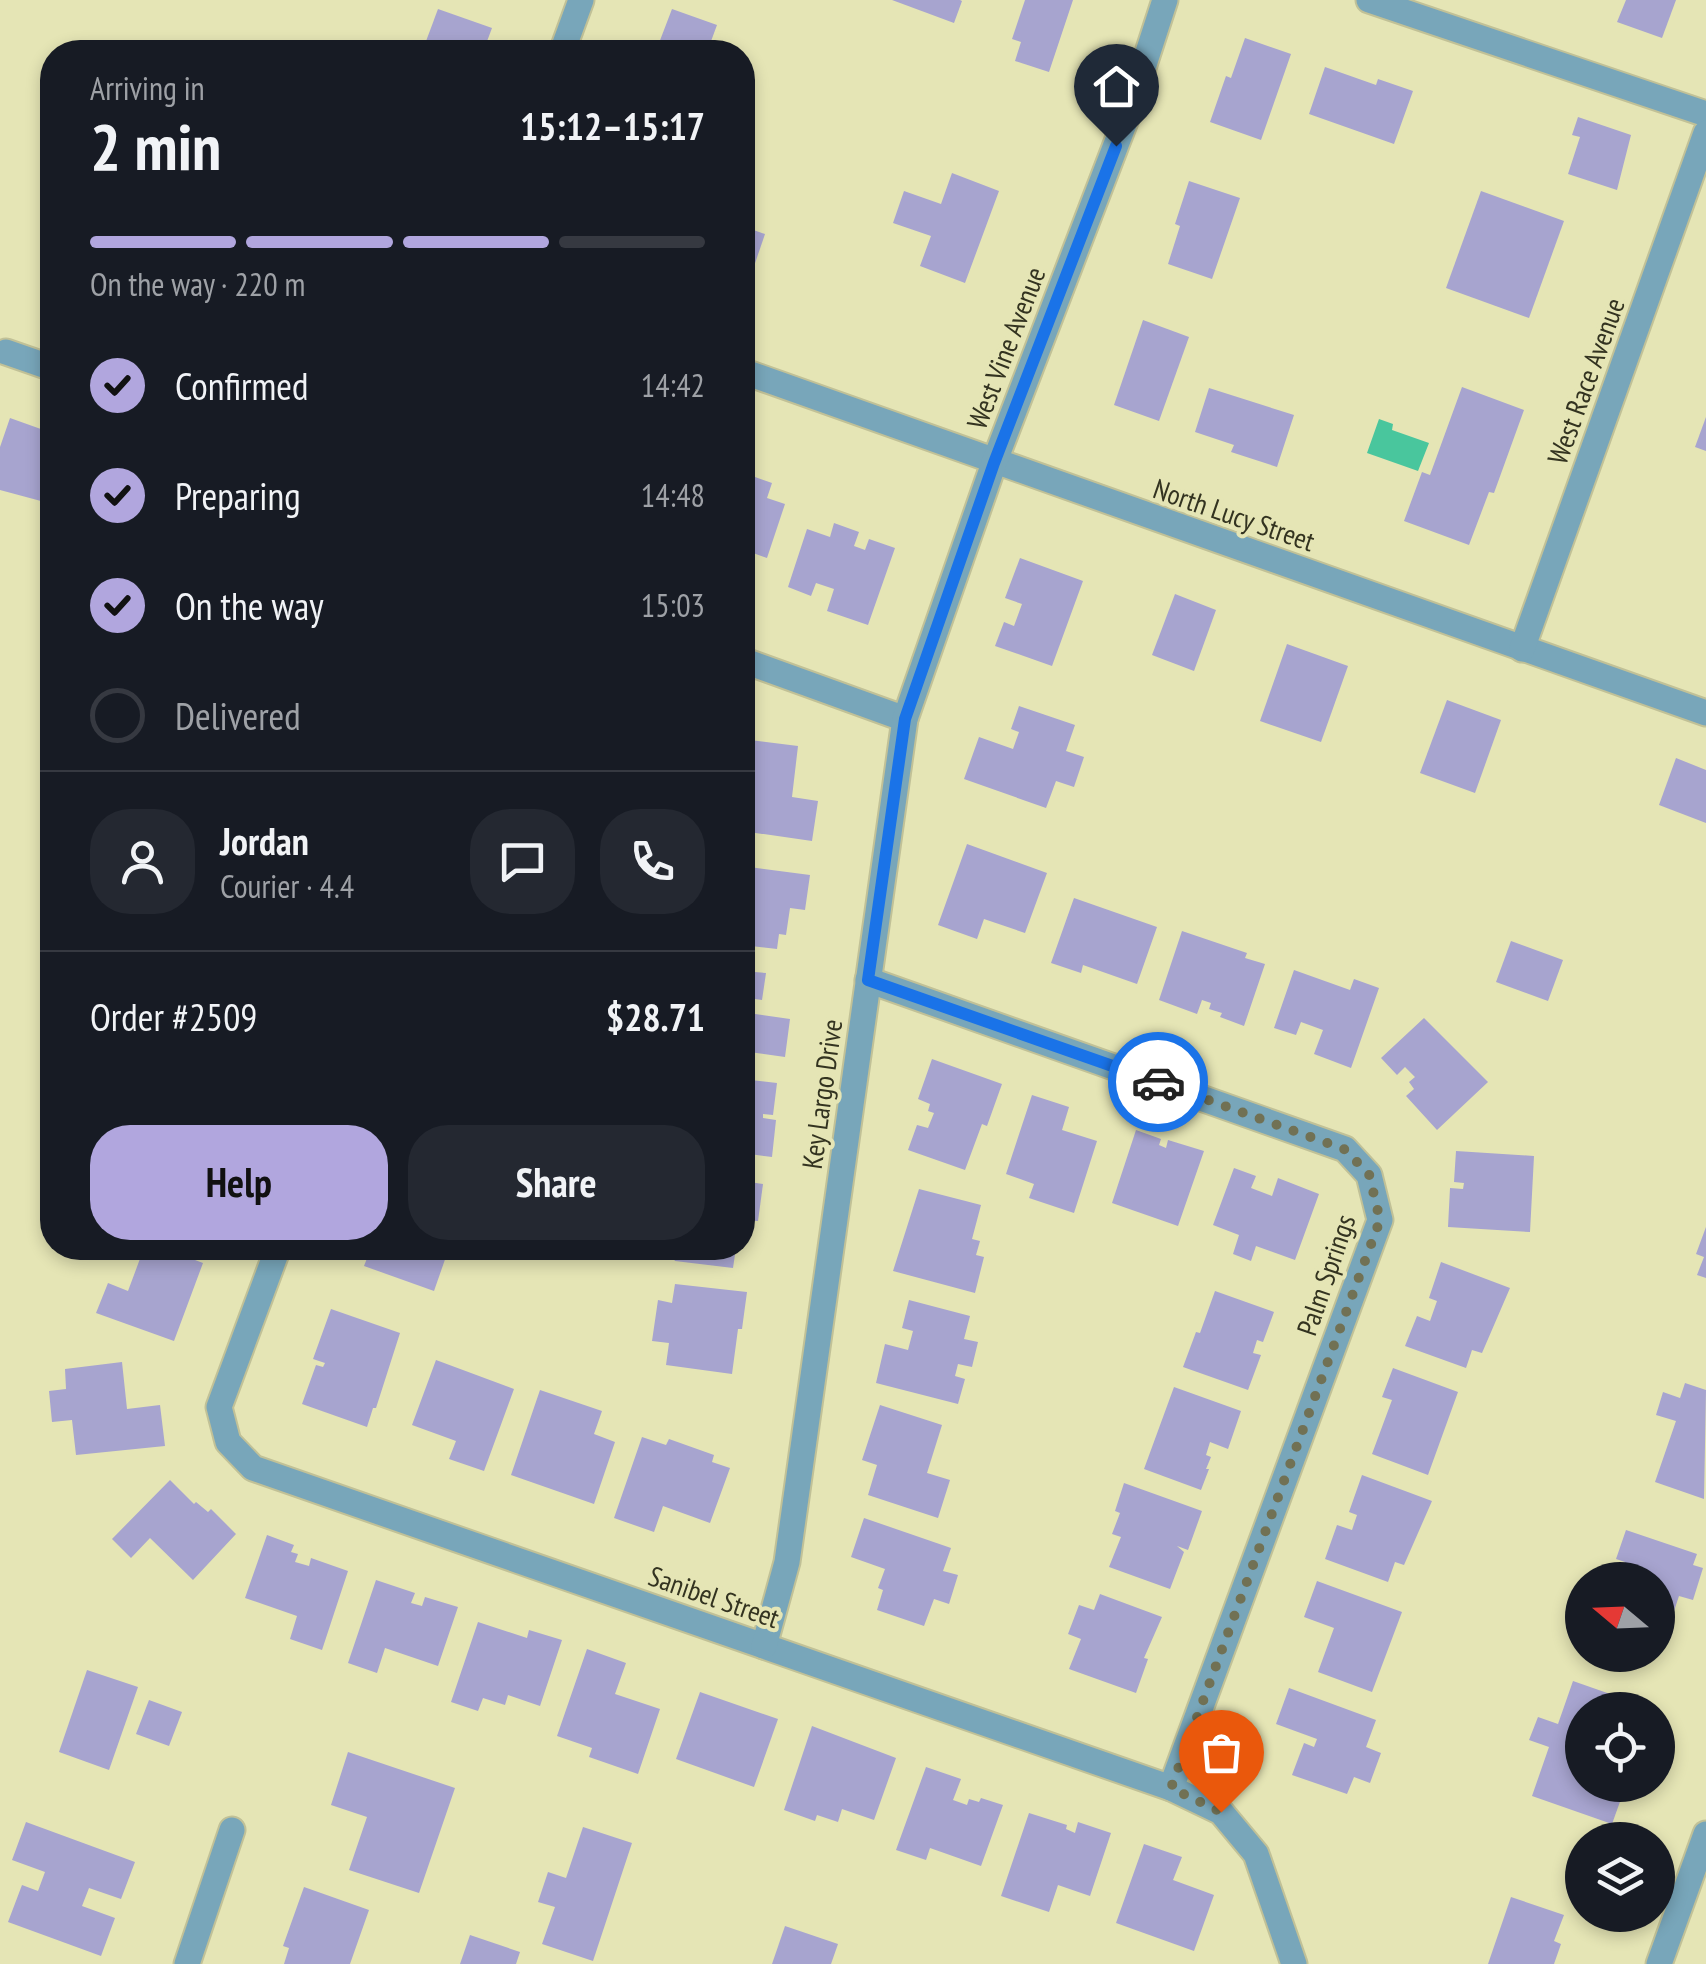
<!DOCTYPE html>
<html lang="en">
<head>
<meta charset="utf-8">
<style>
	body { margin:0; font-family:"PT Sans Narrow",sans-serif; background:#242831; color:#f1f3f6; height:100vh; display:flex; flex-direction:column; font-size:38px; white-space:nowrap }
	* { box-sizing:border-box; margin:0 }
	p { font-size:32px; color:#9ea1a6 }
	.icon { flex:none; width:55px; height:55px; fill:none; stroke:currentColor; stroke-width:2; stroke-linecap:round; stroke-linejoin:round }
	.map { position:relative; flex:1; overflow:hidden }
	.details { position:absolute; left:40px; top:40px; width:715px; height:1220px; display:flex; flex-direction:column; background:#171b24; border-radius:40px; box-shadow:0 5px 15px #0003 }
	.details>* { flex:none }
	.needle { width:65px; rotate:289deg }
	.controls { position:absolute; left:1565px; top:1562px; display:grid; gap:20px }
	.controls a { display:grid; place-items:center; width:110px; height:110px; border-radius:50%; background:#171b24; box-shadow:0 5px 15px #0003; font-size:50px }
	.pin { position:absolute; display:grid; place-items:center; width:85px; height:85px; color:#fff; margin:-102px -42px; border-radius:50% 50% 50% 0; rotate:-45deg; box-shadow:0 0 10px #0007 }
	.pin .icon { rotate:45deg }
	.courier { position:absolute; display:grid; place-items:center; width:100px; height:100px; margin:-50px; border:8px solid #1a73e8; border-radius:50%; background:#fff; color:#222; box-shadow:0 2px 12px #0007 }
	.headline em { font-style:normal; font-weight:700 }
	.headline div { display:flex; flex-direction:column-reverse }
	.headline { display:flex; align-items:center; justify-content:space-between; height:170px; padding:0 50px }
	h1 { font-size:65px; font-weight:700; line-height:75px }
	.bar { display:grid; grid-template-columns:repeat(4,1fr); gap:15px 10px; align-content:center; height:120px; padding:0 50px }
	.bar i { height:12px; border-radius:8px; background:#363941 }
	.bar .on { background:#b1a6de }
	.bar p { grid-column:span 4 }
	.line { display:flex; align-items:center; gap:25px; padding:0 50px; border-top:2px solid #363941 }
	.line div { flex:1 }
	.round { display:grid; place-items:center; flex:none; width:105px; height:105px; border-radius:40px; background:#242831 }
	ol { padding:0 50px; list-style:none }
	li { display:flex; align-items:center; gap:30px; height:110px }
	li p { margin-inline-start:auto }
	li .icon { padding:10px; border-radius:50%; background:#b1a6de; color:#111; stroke-width:4 }
	li:last-child { color:#9ea1a6 }
	li i { width:55px; height:55px; border:5px solid #363941; border-radius:50% }
	.primary-button { display:flex; gap:20px; margin-top:auto; padding:20px 50px }
	.primary-button a { flex:1; height:115px; border-radius:40px; background:#b1a6de; color:#111; font-size:40px; font-weight:700; line-height:115px; text-align:center }
	.primary-button a+a { background:#242831; color:#f1f3f6 }
	.map>svg:first-child { display:block }
	.water { fill:#49c69d }
	.building { fill:#a7a4cf }
	.lines { fill:none; stroke-linecap:round; stroke-linejoin:round }
	.minor-casing { stroke:#c1c197; stroke-width:29 }
	.minor { stroke:#78a6ba; stroke-width:25 }
	.done { stroke:#717154; stroke-width:10; stroke-dasharray:0 18 }
	.route { stroke:#1a73e8; stroke-width:12 }
	.labels { text-anchor:middle; stroke-width:8; stroke-linejoin:round; paint-order:stroke }
	.street-label { font-size:28px; fill:#333320; stroke:#e5e5b5 }
</style>
</head>
<body>
<div class="map">
<svg width="1706" height="1964" viewBox="0 0 1706 1964">
	<rect width="100%" height="100%" fill="#e5e5b5"/>
	<polygon class="water" points="1379,419 1393,424 1392,430 1429,443 1418,471 1367,453"/>
	<g class="building">
		<polygon points="892,0 960,0 962,1 954,23"/>
		<polygon points="1025,0 1073,0 1049,72 1015,61 1021,42 1012,39"/>
		<polygon points="1626,0 1676,0 1662,38 1617,22"/>
		<polygon points="438,9 492,28 483,52 422,52"/>
		<polygon points="672,9 717,25 707,52 651,52 655,41 659,43"/>
		<polygon points="1245,38 1291,54 1261,140 1210,122 1226,76 1231,78"/>
		<polygon points="1325,67 1376,85 1378,79 1413,91 1394,144 1309,114"/>
		<polygon points="1578,117 1631,135 1617,190 1568,174 1580,137 1572,135"/>
		<polygon points="952,173 999,191 965,283 920,266 931,236 893,223 904,191 941,204"/>
		<polygon points="1189,181 1240,198 1212,279 1168,264 1180,226 1175,224"/>
		<polygon points="1481,191 1564,221 1529,318 1446,288"/>
		<polygon points="742,226 765,234 750,278 742,275"/>
		<polygon points="1143,320 1189,337 1159,421 1114,405"/>
		<polygon points="1462,387 1524,410 1494,493 1489,492 1469,545 1404,521 1422,472 1430,475"/>
		<polygon points="1209,388 1294,415 1277,467 1231,452 1234,445 1195,432"/>
		<polygon points="1706,417 1706,451 1695,447"/>
		<polygon points="10,418 52,433 49,444 52,445 52,504 0,490 0,447"/>
		<polygon points="744,473 772,483 767,498 785,504 767,558 742,549"/>
		<polygon points="834,523 859,532 854,546 865,550 869,539 895,548 868,625 827,611 834,589 816,583 811,596 788,587 807,529 830,537"/>
		<polygon points="1020,558 1083,581 1052,666 995,646 1004,622 1014,626 1022,604 1005,598"/>
		<polygon points="1175,594 1216,610 1194,671 1152,655"/>
		<polygon points="1287,644 1348,666 1321,742 1260,721"/>
		<polygon points="1447,700 1501,720 1475,793 1420,773"/>
		<polygon points="1019,706 1075,725 1066,751 1084,757 1074,787 1056,781 1046,808 964,779 979,737 1013,749 1019,732 1011,729"/>
		<polygon points="742,739 798,746 792,797 818,801 812,841 742,831"/>
		<polygon points="1676,758 1706,770 1706,823 1659,805"/>
		<polygon points="967,844 1047,873 1025,933 984,919 977,939 938,925"/>
		<polygon points="742,866 810,875 805,910 790,908 786,935 779,934 777,949 742,945"/>
		<polygon points="1074,898 1157,927 1137,984 1083,965 1081,973 1051,963"/>
		<polygon points="1182,931 1247,953 1245,958 1265,964 1244,1026 1220,1017 1222,1013 1209,1009 1211,1003 1202,1000 1197,1014 1159,1000"/>
		<polygon points="1511,941 1563,960 1548,1001 1496,982"/>
		<polygon points="1294,970 1350,990 1354,979 1379,988 1351,1068 1314,1054 1323,1030 1301,1022 1296,1035 1274,1028"/>
		<polygon points="742,971 766,973 762,1000 755,999 755,1004 749,1004 748,1013 790,1019 785,1057 742,1051"/>
		<polygon points="1424,1018 1488,1082 1437,1130 1406,1096 1414,1089 1409,1082 1415,1077 1405,1067 1397,1075 1381,1058"/>
		<polygon points="932,1059 1002,1084 987,1126 982,1124 965,1170 908,1150 917,1125 928,1128 934,1113 928,1111 930,1104 918,1099"/>
		<polygon points="742,1079 777,1083 773,1115 763,1114 763,1118 776,1120 772,1157 742,1153"/>
		<polygon points="1032,1095 1069,1107 1062,1130 1097,1141 1074,1213 1029,1198 1034,1184 1006,1174"/>
		<polygon points="1136,1130 1161,1139 1159,1145 1166,1148 1168,1140 1204,1151 1178,1226 1112,1203"/>
		<polygon points="1456,1151 1534,1156 1530,1232 1448,1227 1450,1188 1463,1189 1464,1183 1454,1182"/>
		<polygon points="1234,1168 1256,1176 1251,1188 1272,1196 1278,1178 1319,1194 1295,1260 1256,1246 1251,1261 1233,1254 1239,1235 1213,1225"/>
		<polygon points="742,1181 763,1184 758,1221 742,1220"/>
		<polygon points="919,1189 981,1205 972,1239 980,1241 976,1255 984,1257 975,1293 893,1271"/>
		<polygon points="1706,1227 1706,1278 1697,1275 1704,1257 1696,1254"/>
		<polygon points="144,1248 163,1248 203,1263 174,1341 96,1313 108,1283 128,1291"/>
		<polygon points="371,1248 449,1248 434,1291 364,1266"/>
		<polygon points="666,1248 736,1248 733,1268 675,1261"/>
		<polygon points="1441,1262 1510,1288 1482,1353 1472,1350 1466,1368 1405,1346 1417,1316 1430,1321 1437,1301 1429,1298"/>
		<polygon points="675,1284 747,1292 742,1329 738,1329 732,1374 666,1365 669,1343 652,1341 658,1300 672,1303"/>
		<polygon points="1215,1291 1274,1312 1263,1342 1257,1340 1253,1353 1261,1355 1248,1390 1183,1367 1196,1332 1200,1333"/>
		<polygon points="909,1300 970,1316 964,1339 978,1342 972,1367 958,1364 955,1376 965,1379 958,1404 876,1383 885,1344 908,1350 913,1331 902,1328"/>
		<polygon points="331,1309 400,1333 376,1408 373,1408 367,1427 302,1404 316,1365 323,1367 325,1363 313,1359"/>
		<polygon points="436,1360 514,1389 484,1471 449,1459 456,1441 412,1425"/>
		<polygon points="122,1362 127,1409 160,1405 165,1446 76,1455 72,1420 52,1422 49,1391 66,1389 65,1369"/>
		<polygon points="1393,1368 1458,1392 1428,1475 1372,1454 1392,1400 1382,1397"/>
		<polygon points="1685,1383 1706,1390 1704,1499 1655,1482 1676,1421 1656,1415 1663,1392 1680,1398"/>
		<polygon points="1174,1387 1241,1411 1228,1449 1210,1442 1206,1455 1211,1457 1206,1469 1209,1469 1201,1490 1144,1469"/>
		<polygon points="540,1390 602,1411 594,1434 615,1442 594,1504 511,1475"/>
		<polygon points="880,1405 942,1425 927,1473 950,1480 938,1518 868,1495 877,1465 862,1460"/>
		<polygon points="642,1437 666,1445 669,1439 714,1455 712,1462 730,1468 710,1523 663,1506 654,1532 614,1518"/>
		<polygon points="1362,1475 1432,1501 1404,1565 1395,1562 1388,1582 1325,1559 1337,1525 1352,1530 1357,1515 1349,1512"/>
		<polygon points="170,1480 194,1504 196,1502 208,1512 211,1509 236,1534 193,1580 150,1538 131,1558 112,1539"/>
		<polygon points="1124,1483 1202,1511 1188,1550 1177,1546 1184,1552 1170,1589 1109,1567 1121,1537 1112,1534 1120,1513 1115,1511"/>
		<polygon points="864,1518 951,1548 943,1571 958,1575 949,1604 934,1599 924,1626 877,1610 883,1590 878,1588 885,1569 851,1557"/>
		<polygon points="1626,1530 1697,1554 1693,1565 1703,1568 1693,1600 1679,1596 1674,1611 1658,1605 1658,1580 1619,1580 1625,1562 1616,1559"/>
		<polygon points="267,1535 294,1545 291,1552 298,1554 295,1562 309,1566 311,1558 348,1571 322,1650 290,1639 297,1616 245,1598"/>
		<polygon points="376,1580 415,1593 411,1603 422,1606 425,1597 458,1607 438,1666 385,1648 377,1673 348,1663"/>
		<polygon points="1317,1581 1402,1612 1372,1692 1318,1672 1334,1628 1304,1617"/>
		<polygon points="1100,1594 1162,1617 1144,1658 1148,1659 1136,1693 1069,1669 1081,1639 1068,1634 1079,1605 1094,1610"/>
		<polygon points="478,1622 527,1638 529,1630 562,1640 540,1706 508,1695 505,1705 483,1698 478,1711 451,1702"/>
		<polygon points="587,1649 626,1663 615,1694 660,1709 638,1774 589,1757 592,1748 557,1736"/>
		<polygon points="87,1670 138,1687 109,1770 59,1752"/>
		<polygon points="1573,1681 1653,1709 1582,1710 1582,1785 1626,1785 1612,1824 1532,1796 1549,1747 1529,1740 1538,1717 1558,1724"/>
		<polygon points="1289,1688 1376,1720 1366,1747 1381,1753 1370,1783 1354,1777 1347,1794 1292,1775 1304,1743 1314,1747 1317,1739 1276,1724"/>
		<polygon points="700,1692 778,1719 754,1787 676,1759"/>
		<polygon points="149,1700 182,1712 169,1746 136,1734"/>
		<polygon points="812,1726 896,1758 874,1820 842,1809 838,1822 817,1815 815,1821 784,1810"/>
		<polygon points="348,1752 455,1788 419,1893 349,1870 367,1817 331,1805"/>
		<polygon points="926,1767 961,1779 953,1800 967,1805 969,1799 979,1802 981,1798 1003,1805 981,1866 930,1848 926,1860 896,1850"/>
		<polygon points="1029,1813 1067,1825 1066,1829 1075,1833 1078,1822 1111,1833 1090,1896 1058,1885 1049,1912 1001,1896"/>
		<polygon points="26,1822 135,1862 121,1899 89,1888 82,1906 115,1918 101,1956 8,1922 22,1885 38,1891 45,1872 12,1860"/>
		<polygon points="583,1827 632,1843 593,1961 542,1944 555,1907 538,1902 548,1872 566,1878"/>
		<polygon points="1144,1844 1182,1857 1173,1880 1214,1895 1194,1951 1116,1923"/>
		<polygon points="304,1887 369,1910 350,1964 284,1964 289,1948 283,1946"/>
		<polygon points="1511,1897 1564,1915 1554,1941 1561,1944 1554,1964 1488,1964"/>
		<polygon points="785,1926 838,1944 831,1964 772,1964"/>
		<polygon points="470,1935 520,1952 516,1964 460,1964"/>
	</g>
	<g class="lines">
		<defs>
			<g id="minor">
				<polyline points="1369,0 1706,114"/>
				<polyline points="562,52 581,0"/>
				<polyline points="6,352 52,368"/>
				<polyline points="742,371 1706,713"/>
				<polyline points="1522,649 1706,133"/>
				<polyline points="742,660 905,719"/>
				<polyline points="868,980 1345,1149 1369,1175 1380,1220 1171,1788"/>
				<polyline points="278,1248 219,1407 228,1442 253,1468 1171,1788 1221,1812 1256,1854 1294,1964"/>
				<polyline points="764,1646 787,1562 905,719 994,463 1129,111 1165,0"/>
				<polyline points="187,1964 232,1830"/>
				<polyline points="1659,1964 1706,1834"/>
			</g>
		</defs>
		<use href="#minor" class="minor-casing"/>
		<use href="#minor" class="minor"/>
	</g>
	<g class="lines">
		<polyline class="done" points="1158,1082 1344,1149 1369,1174 1380,1220 1171,1788 1221,1812"/>
		<polyline class="route" points="1116,146 994,463 905,719 868,980 1158,1082"/>
	</g>
	<g class="labels">
		<g class="street-label">
			<text transform="translate(1006 348) rotate(-69)" y="10">West Vine Avenue</text>
			<text transform="translate(1586 381) rotate(-70)" y="10">West Race Avenue</text>
			<text transform="translate(1234 515) rotate(19)" y="10">North Lucy Street</text>
			<text transform="translate(822 1094) rotate(-82)" y="10">Key Largo Drive</text>
			<text transform="translate(1326 1275) rotate(-71)" y="10">Palm Springs</text>
			<text transform="translate(714 1597) rotate(19)" y="10">Sanibel Street</text>
		</g>
	</g>
</svg>
<div class="controls">
<a><svg class="needle" viewBox="-14 -14 28 28"><path d="M0-13l5 13h-10z" fill="#e53935"/><path d="M0 13l5-13h-10z" fill="#9ea1a6"/></svg></a>
<a><svg class="icon" aria-label="locate" viewBox="0 0 24 24"><circle cx="12" cy="12" r="6"/><path d="M12 2v4M12 18v4M2 12h4M18 12h4"/></svg></a>
<a><svg class="icon" aria-label="layers" viewBox="0 0 24 24"><path d="M12 4l9 5-9 5-9-5zM3 14l9 5 9-5"/></svg></a>
</div>
<div class="pin" style="left:1221px;top:1812px;background:#ea580c"><svg class="icon" aria-label="bag" viewBox="0 0 24 24"><path d="M5 8h14l-1 12H6zM9 8a3 3 0 0 1 6 0"/></svg></div>
<div class="pin" style="left:1116px;top:146px;background:#1f2937"><svg class="icon" aria-label="home" viewBox="0 0 24 24"><path d="M3 11l9-7 9 7M6 9v11h12V9"/></svg></div>
<div class="courier" style="left:1158px;top:1082px"><svg class="icon" aria-label="car" viewBox="0 0 24 24"><path d="M5 17H2v-5l4-1 3-4h7l3 4 3 1v5h-3M9 17h6M6 11h13"/><circle cx="7" cy="17" r="2"/><circle cx="17" cy="17" r="2"/></svg></div>
<section class="details">
<div class="headline"><div><h1>2 min</h1><p>Arriving in</p></div><em>15:12–15:17</em></div>
<div class="bar"><i class="on"></i><i class="on"></i><i class="on"></i><i></i><p>On the way · 220 m</p></div>
<ol>
<li><svg class="icon" aria-label="check" viewBox="0 0 24 24"><path d="M5 12l5 5 9-10"/></svg>Confirmed<p>14:42</p></li>
<li><svg class="icon" aria-label="check" viewBox="0 0 24 24"><path d="M5 12l5 5 9-10"/></svg>Preparing<p>14:48</p></li>
<li><svg class="icon" aria-label="check" viewBox="0 0 24 24"><path d="M5 12l5 5 9-10"/></svg>On the way<p>15:03</p></li>
<li><i></i>Delivered</li>
</ol>
<div class="line" style="height:180px"><a class="round"><svg class="icon" aria-label="person" viewBox="0 0 24 24"><circle cx="12" cy="8" r="4"/><path d="M4 21q1-7 8-7t8 7"/></svg></a><div><b>Jordan</b><p>Courier · 4.4</p></div><a class="round"><svg class="icon" aria-label="chat" viewBox="0 0 24 24"><path d="M4 5h16v11H9l-5 4z"/></svg></a><a class="round"><svg class="icon" aria-label="phone" viewBox="0 0 24 24"><path d="M5 4h4l2 5-3 2q2 4 5 5l2-3 5 2v4C11 20 4 13 5 4z"/></svg></a></div>
<div class="line" style="height:130px"><div>Order #2509</div><b>$28.71</b></div>
<div class="primary-button"><a>Help</a><a>Share</a></div>
</section>
</div>
</body>
</html>
